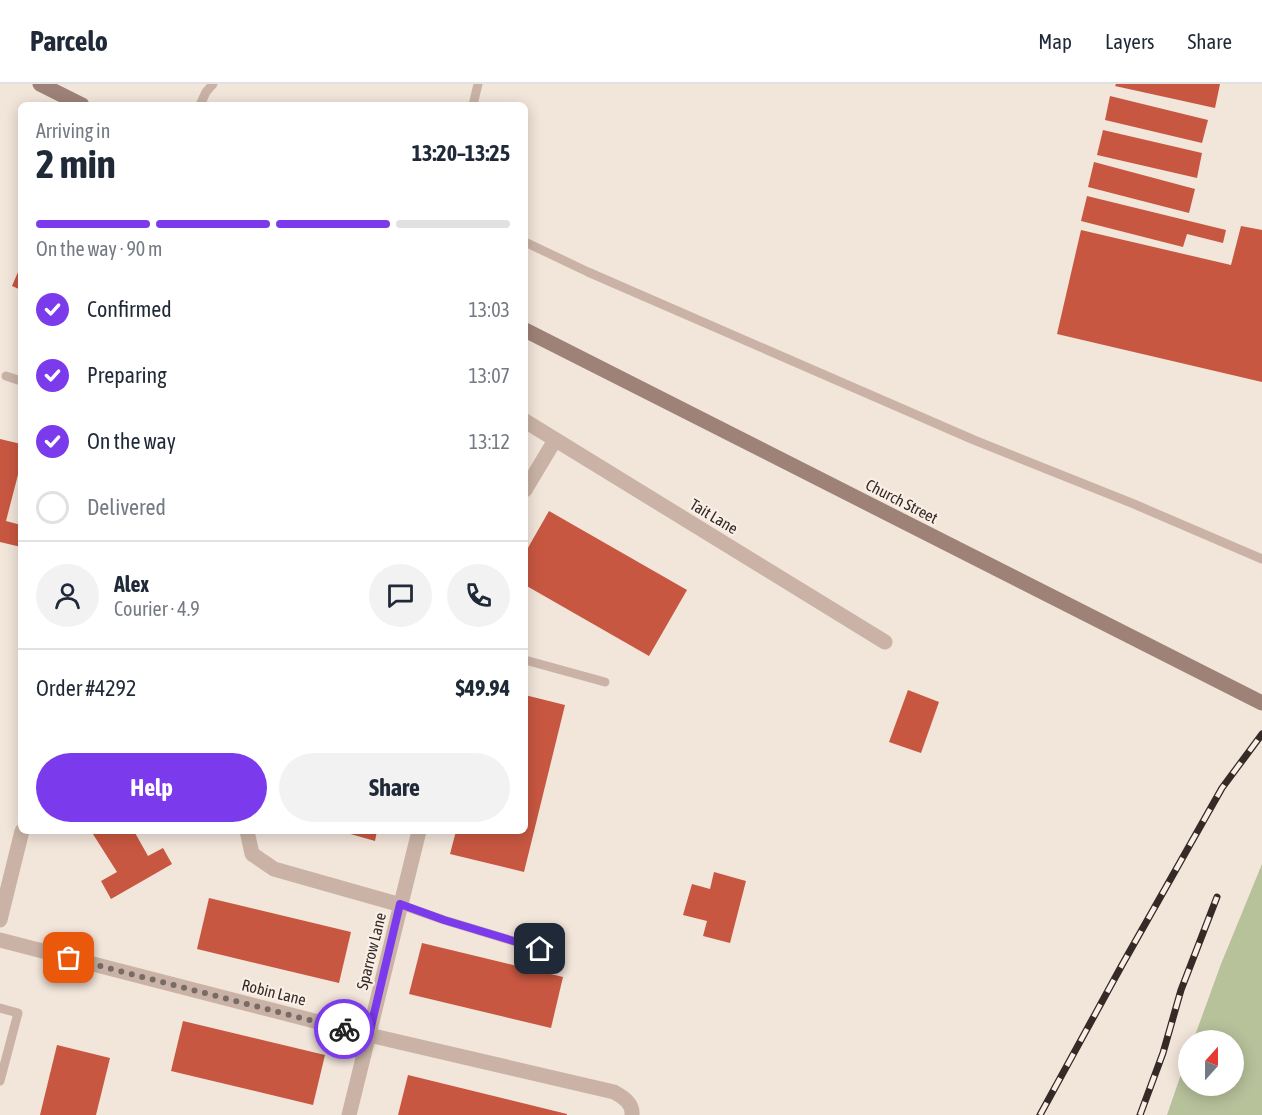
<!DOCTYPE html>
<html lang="en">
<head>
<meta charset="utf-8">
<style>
	body { margin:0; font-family:"Asap Condensed",sans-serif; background:#f2f2f3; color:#1f2937; height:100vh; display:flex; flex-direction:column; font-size:22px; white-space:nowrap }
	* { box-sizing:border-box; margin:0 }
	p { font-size:20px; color:#747a83 }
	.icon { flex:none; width:33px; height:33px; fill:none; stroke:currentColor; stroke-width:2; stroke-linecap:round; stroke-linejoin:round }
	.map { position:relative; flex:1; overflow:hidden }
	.panel { position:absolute; left:18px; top:18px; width:510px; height:732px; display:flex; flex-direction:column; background:#fff; border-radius:9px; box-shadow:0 3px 15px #0003 }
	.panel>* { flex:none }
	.needle { width:39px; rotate:21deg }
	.tools { position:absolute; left:1178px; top:946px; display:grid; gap:12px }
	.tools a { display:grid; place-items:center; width:66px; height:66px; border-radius:50%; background:#fff; box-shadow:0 3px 15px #0003; font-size:30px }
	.pin { position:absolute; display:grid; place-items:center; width:51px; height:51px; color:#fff; margin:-26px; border-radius:12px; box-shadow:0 3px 9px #0006 }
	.courier { position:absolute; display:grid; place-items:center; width:60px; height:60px; margin:-30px; border:4px solid #7c3aed; border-radius:50%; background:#fff; color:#222; box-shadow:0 2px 8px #0007 }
	.headline em { font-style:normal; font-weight:700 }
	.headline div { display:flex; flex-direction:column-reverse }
	.headline { display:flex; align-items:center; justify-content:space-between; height:102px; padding:0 18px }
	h1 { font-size:39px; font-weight:700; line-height:45px }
	.bar { display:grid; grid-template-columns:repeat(4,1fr); gap:9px 6px; align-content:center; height:72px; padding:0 18px }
	.bar i { height:8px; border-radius:4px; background:#e0e1e3 }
	.bar .current { background:#7c3aed }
	.bar p { grid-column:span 4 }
	.line { display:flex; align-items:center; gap:15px; padding:0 18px; border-top:2px solid #e0e1e3 }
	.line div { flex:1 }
	.round { display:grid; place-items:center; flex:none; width:63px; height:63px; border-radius:32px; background:#f2f2f3 }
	ol { padding:0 18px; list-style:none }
	li { display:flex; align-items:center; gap:18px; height:66px }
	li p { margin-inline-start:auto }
	li .icon { padding:6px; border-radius:50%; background:#7c3aed; color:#fff; stroke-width:4 }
	li:last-child { color:#747a83 }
	li i { width:33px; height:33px; border:3px solid #e0e1e3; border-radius:50% }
	.cta { display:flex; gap:12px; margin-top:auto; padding:12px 18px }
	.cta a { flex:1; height:69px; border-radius:36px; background:#7c3aed; color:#fff; font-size:24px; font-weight:700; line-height:69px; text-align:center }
	.cta a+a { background:#f2f2f3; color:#1f2937 }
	header { display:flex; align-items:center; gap:36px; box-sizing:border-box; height:84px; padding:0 30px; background:#fff; border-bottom:2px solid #e0e1e3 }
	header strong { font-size:28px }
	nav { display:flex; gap:33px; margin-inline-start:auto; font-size:21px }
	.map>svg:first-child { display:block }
	.green { fill:#b7c19a }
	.building { fill:#c85741 }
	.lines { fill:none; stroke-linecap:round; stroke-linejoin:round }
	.lane { stroke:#cab3a6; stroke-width:9 }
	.street { stroke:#cab3a6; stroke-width:15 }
	.secondary { stroke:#9e8277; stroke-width:15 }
	.rail-casing { stroke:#362a27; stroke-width:7 }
	.rail { stroke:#faefe6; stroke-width:4.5; stroke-dasharray:14; stroke-linecap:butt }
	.done { stroke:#786b66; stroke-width:6; stroke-dasharray:0 10.8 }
	.route { stroke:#7c3aed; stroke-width:8 }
	.labels { text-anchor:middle; stroke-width:4.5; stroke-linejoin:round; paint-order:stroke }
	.street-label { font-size:16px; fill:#362a27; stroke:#faefe6 }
</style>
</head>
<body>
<header>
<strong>Parcelo</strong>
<nav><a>Map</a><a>Layers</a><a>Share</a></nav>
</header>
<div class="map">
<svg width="1262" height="1031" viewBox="0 0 1262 1031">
	<rect width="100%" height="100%" fill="#f2e5da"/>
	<polygon class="green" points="1262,780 1262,1031 1167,1031 1188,970 1188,1002 1233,1002 1233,957 1193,957 1221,880"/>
	<g class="building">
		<polygon points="1116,0 1220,0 1215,24 1115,2"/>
		<polygon points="1110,12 1208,36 1202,59 1105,36"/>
		<polygon points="1103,46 1202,69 1197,94 1097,71"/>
		<polygon points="1094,78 1195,105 1189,129 1088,103"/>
		<polygon points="1087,112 1226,146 1223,159 1187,150 1183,163 1081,137"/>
		<polygon points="1241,142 1262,146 1262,298 1057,250 1081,146 1231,181"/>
		<polygon points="21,181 21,206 12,202"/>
		<polygon points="0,355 21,360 21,383 20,383 6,437 21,441 21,463 0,458"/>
		<polygon points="549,427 687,506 649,572 525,501 525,469"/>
		<polygon points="908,606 939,618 921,669 889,658"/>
		<polygon points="525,611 565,621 524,788 450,770 456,747 525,747"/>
		<polygon points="91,747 134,747 148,772 163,764 172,780 111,815 101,797 117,788"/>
		<polygon points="340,747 377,747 375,757"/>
		<polygon points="714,788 746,797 730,859 703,852 707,837 683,831 692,800 710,805"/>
		<polygon points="209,814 351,848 339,899 197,865"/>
		<polygon points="422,859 563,893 551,944 409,910"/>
		<polygon points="183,937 325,971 313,1021 171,987"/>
		<polygon points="57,961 110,974 96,1031 40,1031"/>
		<polygon points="408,991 567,1030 567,1031 398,1031"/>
	</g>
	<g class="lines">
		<g class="lane">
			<polyline points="200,21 206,8 213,0"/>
			<polyline points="473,21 478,0"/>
			<polyline points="525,158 588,188 974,356 1134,420 1262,475"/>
			<polyline points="6,292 21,297"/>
			<polyline points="525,576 605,598"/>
			<polyline points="401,821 444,836 540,865"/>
			<polyline points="0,924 18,929 0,997"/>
		</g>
		<g class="street">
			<polyline points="525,337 885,558"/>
			<polyline points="525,406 555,356"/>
			<polyline points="247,747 252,770 274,785 401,821"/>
			<polyline points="0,836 22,747"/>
			<path d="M0 856 369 951 614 1008C623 1013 633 1019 632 1031"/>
			<polyline points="349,1031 419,747"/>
		</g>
		<g class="secondary">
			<polyline points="40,0 82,21"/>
			<polyline points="525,246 1262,619"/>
		</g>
		<defs>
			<g id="rail">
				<polyline points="1040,1031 1122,881 1222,704 1262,650"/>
				<polyline points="1140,1031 1163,969 1181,906 1217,813"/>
			</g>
		</defs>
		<use href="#rail" class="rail-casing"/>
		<use href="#rail" class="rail"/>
	</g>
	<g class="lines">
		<polyline class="done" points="69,874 344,945"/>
		<polyline class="route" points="344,945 369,951 400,820 444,836 540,865"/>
	</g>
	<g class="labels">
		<g class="street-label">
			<text transform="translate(902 417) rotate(27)" y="6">Church Street</text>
			<text transform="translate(714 432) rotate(31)" y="6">Tait Lane</text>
			<text transform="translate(371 867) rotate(-76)" y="6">Sparrow Lane</text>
			<text transform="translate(274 908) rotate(14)" y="6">Robin Lane</text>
		</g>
	</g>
</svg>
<div class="tools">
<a><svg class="needle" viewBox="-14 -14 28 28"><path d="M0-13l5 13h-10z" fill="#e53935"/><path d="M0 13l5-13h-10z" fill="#747a83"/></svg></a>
</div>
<div class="pin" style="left:69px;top:874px;background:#ea580c"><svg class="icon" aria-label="bag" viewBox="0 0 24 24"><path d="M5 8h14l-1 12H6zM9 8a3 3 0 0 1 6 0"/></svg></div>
<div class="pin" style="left:540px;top:865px;background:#1f2937"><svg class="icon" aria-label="home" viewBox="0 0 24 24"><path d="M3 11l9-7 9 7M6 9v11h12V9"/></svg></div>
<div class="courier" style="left:344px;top:945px"><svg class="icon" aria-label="bike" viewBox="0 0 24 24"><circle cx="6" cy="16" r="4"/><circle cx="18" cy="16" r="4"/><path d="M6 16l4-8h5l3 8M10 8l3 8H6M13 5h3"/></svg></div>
<section class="panel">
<div class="headline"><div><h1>2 min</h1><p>Arriving in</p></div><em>13:20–13:25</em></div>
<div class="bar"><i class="current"></i><i class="current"></i><i class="current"></i><i></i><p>On the way · 90 m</p></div>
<ol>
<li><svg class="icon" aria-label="check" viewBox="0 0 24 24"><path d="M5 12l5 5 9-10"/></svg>Confirmed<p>13:03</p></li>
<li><svg class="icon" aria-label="check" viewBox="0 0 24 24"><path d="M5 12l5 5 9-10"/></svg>Preparing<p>13:07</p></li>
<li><svg class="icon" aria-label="check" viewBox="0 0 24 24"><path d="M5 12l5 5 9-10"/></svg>On the way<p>13:12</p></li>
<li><i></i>Delivered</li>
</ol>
<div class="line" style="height:108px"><a class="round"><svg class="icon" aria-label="person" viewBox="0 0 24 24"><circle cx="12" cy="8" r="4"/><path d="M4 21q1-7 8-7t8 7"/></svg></a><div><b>Alex</b><p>Courier · 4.9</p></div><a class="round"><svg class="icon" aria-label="chat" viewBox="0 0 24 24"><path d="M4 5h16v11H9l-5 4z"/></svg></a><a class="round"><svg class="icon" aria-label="phone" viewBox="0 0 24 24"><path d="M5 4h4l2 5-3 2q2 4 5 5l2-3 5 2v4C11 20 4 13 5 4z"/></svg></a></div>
<div class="line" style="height:78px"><div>Order #4292</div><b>$49.94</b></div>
<div class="cta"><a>Help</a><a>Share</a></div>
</section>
</div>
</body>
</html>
